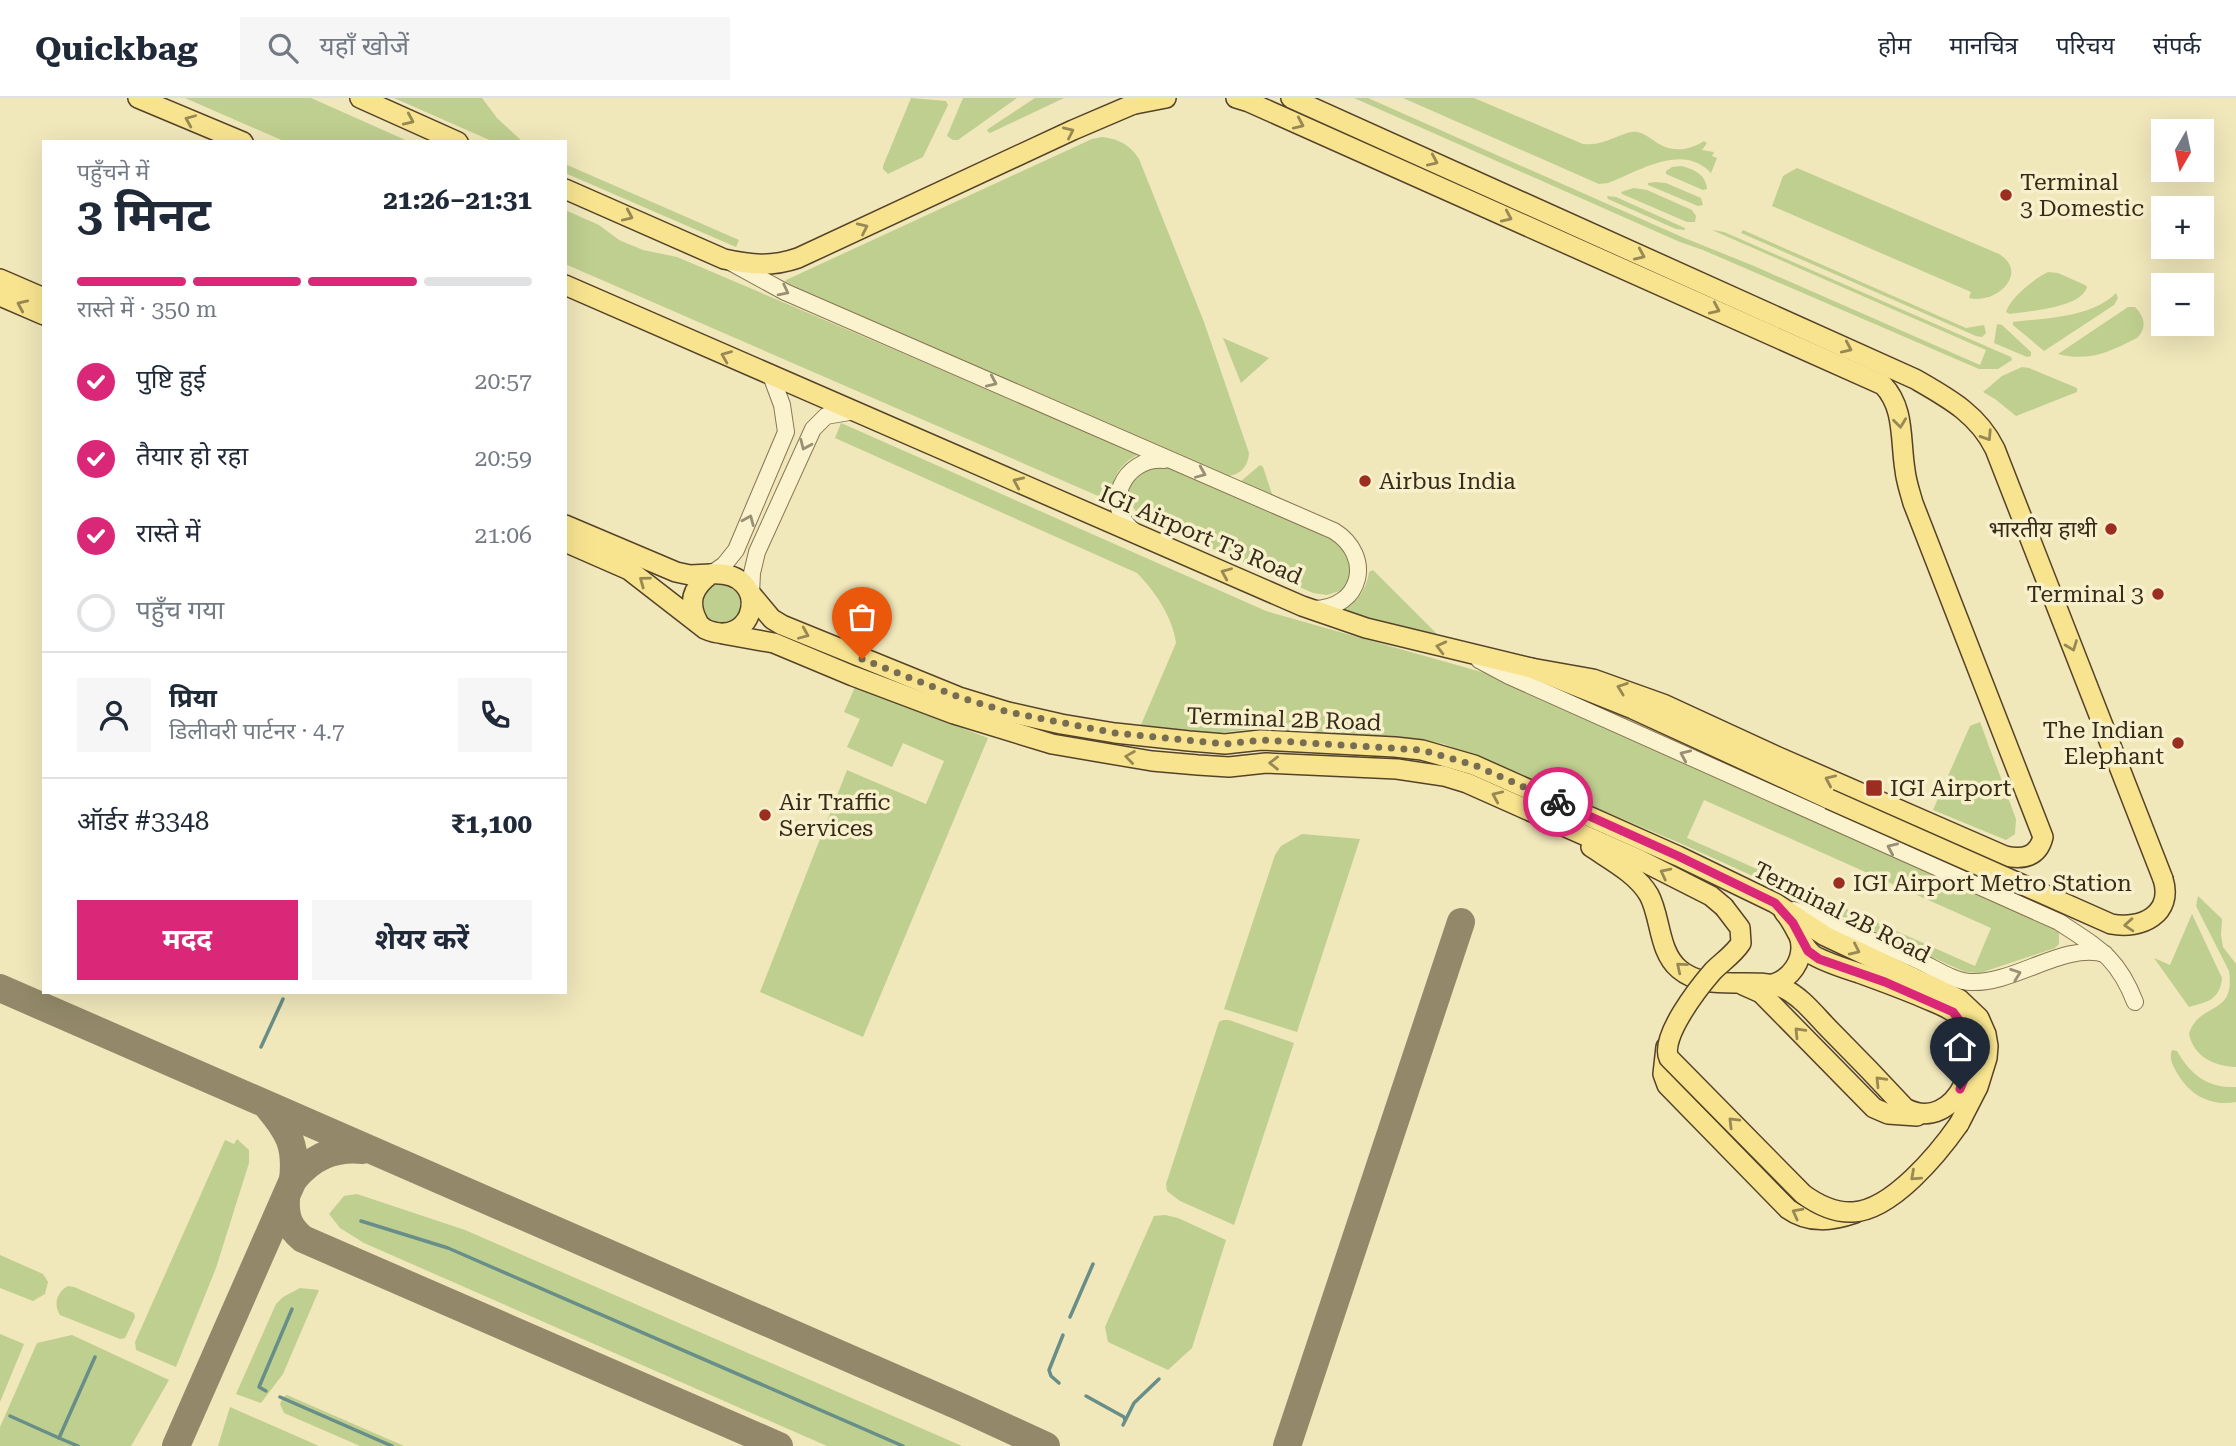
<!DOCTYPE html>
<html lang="hi">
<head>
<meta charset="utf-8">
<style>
	body { margin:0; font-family:"Roboto Serif","Noto Sans Devanagari",serif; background:#f6f6f7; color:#1f2937; height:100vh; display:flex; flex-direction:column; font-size:26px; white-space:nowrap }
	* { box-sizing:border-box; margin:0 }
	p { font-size:23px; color:#747a83 }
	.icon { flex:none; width:38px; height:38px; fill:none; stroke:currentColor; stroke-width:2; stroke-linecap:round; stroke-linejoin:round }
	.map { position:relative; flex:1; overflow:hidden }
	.details { position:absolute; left:42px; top:42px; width:525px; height:854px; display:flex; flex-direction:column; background:#fff; border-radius:0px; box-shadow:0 7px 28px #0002 }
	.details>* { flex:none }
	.needle { width:46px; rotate:189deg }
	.buttons { position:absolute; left:2151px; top:21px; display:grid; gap:14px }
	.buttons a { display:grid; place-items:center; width:63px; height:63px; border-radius:0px; background:#fff; box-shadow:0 7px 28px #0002; font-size:35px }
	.pin { position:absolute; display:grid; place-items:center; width:60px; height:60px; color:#fff; margin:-72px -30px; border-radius:50% 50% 50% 0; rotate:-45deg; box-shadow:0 0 7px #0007 }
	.pin .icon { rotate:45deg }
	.courier { position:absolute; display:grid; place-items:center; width:70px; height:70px; margin:-35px; border:5px solid #db2777; border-radius:50%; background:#fff; color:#222; box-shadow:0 2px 9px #0007 }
	.head em { font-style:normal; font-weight:700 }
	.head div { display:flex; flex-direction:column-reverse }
	.head { display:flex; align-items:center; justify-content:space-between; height:119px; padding:0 35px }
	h1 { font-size:46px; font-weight:700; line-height:52px }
	.bar { display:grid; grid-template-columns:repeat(4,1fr); gap:10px 7px; align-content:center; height:84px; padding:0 35px }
	.bar i { height:9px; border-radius:5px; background:#e0e1e3 }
	.bar .selected { background:#db2777 }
	.bar p { grid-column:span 4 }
	.line { display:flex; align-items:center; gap:18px; padding:0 35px; border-top:2px solid #e0e1e3 }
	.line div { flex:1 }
	.round { display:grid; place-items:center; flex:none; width:74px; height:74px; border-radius:0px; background:#f6f6f7 }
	ol { padding:0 35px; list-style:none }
	li { display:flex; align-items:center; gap:21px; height:77px }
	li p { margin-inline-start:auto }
	li .icon { padding:7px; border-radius:50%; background:#db2777; color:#fff; stroke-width:4 }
	li:last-child { color:#747a83 }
	li i { width:38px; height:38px; border:4px solid #e0e1e3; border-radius:50% }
	.action { display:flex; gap:14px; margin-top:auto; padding:14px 35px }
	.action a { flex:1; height:80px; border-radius:0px; background:#db2777; color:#fff; font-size:28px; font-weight:700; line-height:80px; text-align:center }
	.action a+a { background:#f6f6f7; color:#1f2937 }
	header { display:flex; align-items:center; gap:42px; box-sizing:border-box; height:98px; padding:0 35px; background:#fff; border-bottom:2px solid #e0e1e3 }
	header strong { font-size:33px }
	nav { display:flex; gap:38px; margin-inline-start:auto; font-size:24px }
	.search { width:490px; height:63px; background:#f6f6f7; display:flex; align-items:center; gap:18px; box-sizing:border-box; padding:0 24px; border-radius:0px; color:#747a83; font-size:26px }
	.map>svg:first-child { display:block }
	.green { fill:#bfcf8f; fill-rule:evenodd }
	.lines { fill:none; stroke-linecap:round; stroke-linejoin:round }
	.stream { stroke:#678e89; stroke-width:3.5 }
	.taxiway { stroke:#93896a; stroke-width:28 }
	.minor-casing { stroke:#887654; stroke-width:18 }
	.major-casing { stroke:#554329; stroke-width:22 }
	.minor { stroke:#fbf3ce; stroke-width:16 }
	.major { stroke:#f8e48f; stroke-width:19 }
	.major-bridge-casing { stroke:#554329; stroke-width:22; stroke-linecap:butt }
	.major-bridge { stroke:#f8e48f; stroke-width:19 }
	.oneway { stroke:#978854 }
	.oneway2 { stroke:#988f74 }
	.done { stroke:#776d52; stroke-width:7; stroke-dasharray:0 12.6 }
	.route { stroke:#db2777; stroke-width:9 }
	.poi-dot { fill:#9b2e20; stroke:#f7f0cb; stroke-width:2.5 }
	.labels { text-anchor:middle; stroke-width:7; stroke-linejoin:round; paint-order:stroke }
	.poi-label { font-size:23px; fill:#362b1a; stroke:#f7f0cb; text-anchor:start }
	.street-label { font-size:23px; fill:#362b1a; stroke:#f7f0cb }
</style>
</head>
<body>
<header>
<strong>Quickbag</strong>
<div class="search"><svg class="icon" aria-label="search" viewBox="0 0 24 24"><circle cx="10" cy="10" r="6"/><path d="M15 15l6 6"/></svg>यहाँ खोजें</div>
<nav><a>होम</a><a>मानचित्र</a><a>परिचय</a><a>संपर्क</a></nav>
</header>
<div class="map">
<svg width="2236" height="1348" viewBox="0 0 2236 1348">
	<rect width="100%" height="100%" fill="#f0e7bb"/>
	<g class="green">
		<polygon points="185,0 311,0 410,44 286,44"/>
		<polygon points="394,0 482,0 497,20 523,44 494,44"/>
		<polygon points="911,0 946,3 948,7 923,59 888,76 883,71 883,68"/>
		<polygon points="963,0 1017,0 958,42 953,42 947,38"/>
		<polygon points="1035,0 1064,0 990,35 987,33 988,31"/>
		<polygon points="1354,0 1368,0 1682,139 1754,168 1980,267 1986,252 1712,132 1724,134 2011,259 2012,262 1998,271 1979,271 1703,152 1680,144"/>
		<path d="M1403 0H1474L1583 46C1606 49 1623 32 1637 34 1647 36 1653 43 1661 47 1675 55 1692 51 1704 43L1707 45 1702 52 1714 54 1712 58 1717 60 1711 75C1683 44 1639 73 1608 85L1599 86Z"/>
		<path d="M1102 39C1119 41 1130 47 1139 61L1204 224 1249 355C1248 371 1238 378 1222 379L785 188 786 182 1092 41Z"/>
		<polygon points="565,66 739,142 736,149 565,75"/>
		<path d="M1681 68C1694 71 1706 77 1707 91L1703 92 1666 76V73L1672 69Z"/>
		<path d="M1797 70 1999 156C2030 175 1996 207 1969 200L1971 194 1772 108 1783 78Z"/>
		<polygon points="1655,84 1666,85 1701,100 1703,107 1698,108 1648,87 1648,85"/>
		<polygon points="1634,90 1647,92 1692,112 1696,118 1695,124 1687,124 1622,96 1621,94"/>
		<polygon points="1607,98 1616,99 1685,130 1685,132 1676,131 1608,101"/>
		<path d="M565 112 599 127 619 142 643 152 677 159 1139 356C1118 367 1111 381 1112 404L565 166Z"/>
		<polygon points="1743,132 1966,230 1984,227 1986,235 1982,239 1976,238 1741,135"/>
		<path d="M2048 174 2058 175 2085 187 2087 189C2081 210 2029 213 2010 216L2006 214C2010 200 2034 181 2048 174Z"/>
		<path d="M2116 195 2118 200 2114 207 2044 253 2013 227V224C2046 220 2091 220 2116 195Z"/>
		<path d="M2128 209H2135C2145 219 2147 230 2137 240 2109 254 2089 264 2058 256Z"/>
		<polygon points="1997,226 2002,227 2031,254 2031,258 2027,259 1994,245"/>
		<polygon points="1223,240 1269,260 1241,285"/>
		<polygon points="2022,269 2029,270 2077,290 2077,294 2016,318 1995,301 1983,294 2002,278"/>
		<path d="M841 325 1266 513 1485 575 2056 830 2059 834V846L2055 850 1980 875 1965 874 1682 746 1444 646 1418 641 1262 630 1210 636 1140 629 1176 545C1173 520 1155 493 1137 475L835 340ZM1704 702 1991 830 1975 868 1687 740Z"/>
		<polygon points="1260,367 1263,369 1273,399 1240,384"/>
		<path d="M1147 368 1172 369 1343 446 1355 469 1343 492 1327 497 1313 495 1141 419C1120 397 1128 386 1147 368Z"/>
		<path d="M1373 472 1438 537 1339 512C1357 504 1366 494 1369 474Z"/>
		<polygon points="728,483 744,498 741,520 721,530 701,519 700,495 712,484"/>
		<polygon points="855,589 988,640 863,939 760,894 847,672 926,706 944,663 903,645 892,669 847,649 860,621 844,614"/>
		<polygon points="1980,624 2016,721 2015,736 2006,742 1933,712 1970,628"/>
		<polygon points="1302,736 1360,741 1297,934 1224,911 1275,757 1281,748"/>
		<path d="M2198 798 2222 821 2221 837 2223 849 2236 866V969C2214 968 2194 959 2189 936 2199 903 2236 919 2229 873L2196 808Z"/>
		<path d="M2192 816 2222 880C2220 902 2207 904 2189 909L2154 860 2170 867Z"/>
		<polygon points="1223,922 1229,922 1294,945 1234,1127 1180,1103 1167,1093 1166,1086 1219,924"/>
		<path d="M2172 952 2177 953C2191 977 2207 990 2236 989V1004C2210 1009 2188 996 2176 973 2172 966 2169 959 2172 952Z"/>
		<polygon points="237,1041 249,1052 249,1065 216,1170 176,1269 136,1252 135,1244 225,1042 234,1046"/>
		<polygon points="357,1096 465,1132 962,1348 827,1348 364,1145 340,1130 329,1116 344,1098"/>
		<polygon points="1165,1117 1178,1120 1226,1142 1192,1250 1168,1272 1108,1244 1105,1229 1154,1118"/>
		<polygon points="0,1157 43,1176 48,1184 45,1196 33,1203 0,1190"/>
		<path d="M68 1188 74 1189 134 1215 135 1219 125 1240 120 1241 60 1217C53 1206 57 1194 68 1188Z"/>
		<polygon points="300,1190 319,1192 283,1276 261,1305 236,1296 276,1206 283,1199"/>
		<polygon points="0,1236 24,1246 0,1304"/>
		<polygon points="72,1237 169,1282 131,1348 0,1348 0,1329 37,1245"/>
		<polygon points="287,1297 404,1348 360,1348 284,1315 280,1306 283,1299"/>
		<polygon points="230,1309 319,1348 218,1348"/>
	</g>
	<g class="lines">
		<g class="stream">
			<polyline points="261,949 283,901"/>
			<polyline points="361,1123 448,1150 903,1348"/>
			<polyline points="1070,1219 1093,1166"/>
			<polyline points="1059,1285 1051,1278 1049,1272 1063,1237"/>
			<polyline points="266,1293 259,1289 292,1211"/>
			<polyline points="1086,1298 1124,1319 1125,1322"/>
			<polyline points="280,1299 392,1348"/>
			<polyline points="10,1318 59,1340"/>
			<polyline points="1123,1327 1134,1305 1159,1281"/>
			<polyline points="78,1348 59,1340 95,1259"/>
		</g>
		<g class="taxiway">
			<polyline points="0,890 963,1310 1046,1348"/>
			<path d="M268 1009C289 1034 297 1048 293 1082"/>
			<path d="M286 1100C285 1118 288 1129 303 1141L779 1348"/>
			<path d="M176 1348 293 1082C312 1059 334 1049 363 1052"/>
			<polyline points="1287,1348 1461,824"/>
		</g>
		<defs>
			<g id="minor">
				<path d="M732 165 785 194 1334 433C1374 458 1362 511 1313 511"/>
				<path d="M1135 434C1101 409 1123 359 1164 362"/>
				<polyline points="711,476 724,467 736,452 786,334 782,307 770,275"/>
				<polyline points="751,496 752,475 757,454 813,331 826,318 855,313"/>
				<path d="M1479 562 1509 578 2059 824C2098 850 2117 858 2135 904"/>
				<path d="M1794 812C1836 826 1876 844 1917 862 1933 869 1954 884 1971 884 2015 886 2064 844 2105 856"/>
			</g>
			<g id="major">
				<polyline points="138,0 243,44"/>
				<polyline points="360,0 458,44"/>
				<path d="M1236 0 1249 4 1883 287C1905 310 1900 342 1905 372 1906 383 1910 394 1913 405L2043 739C2038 759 2023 762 2005 758L1776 658 1663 606 1593 581 1531 570"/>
				<path d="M1291 0 1915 281C1948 300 1978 316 1995 351L2163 781"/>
				<polyline points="1135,6 1166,0"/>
				<path d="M565 91 724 161C751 167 772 169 798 160L1073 32 1148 0"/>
				<polyline points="0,181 44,200"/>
				<polyline points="565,187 1302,508 1366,530 1531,570 1633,611 1829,701"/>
				<polyline points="0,198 44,217"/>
				<polyline points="565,427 676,474 690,477 711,476"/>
				<path d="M565 444 629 472 705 531C756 554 774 472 711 476 693 489 687 504 698 524"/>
				<polyline points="751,496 772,521 782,527 959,599 1008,614 1061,626 1115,635 1189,643 1225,646 1261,642 1395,649 1422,652 1474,667 1678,758 1775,805 1825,838 1959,901 1979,920 1986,936 1988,948 1987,960 1978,989 1959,1026"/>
				<polyline points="723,536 774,545 853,578 954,616 1052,646 1152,663 1198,667 1229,669 1266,665 1397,671 1444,678 1467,685 1640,762 1711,798 1724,809"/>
				<path d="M1591 749C1610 762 1637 776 1649 797 1661 819 1658 853 1679 871 1708 896 1752 877 1783 890 1802 899 1816 918 1831 933 1856 958 1881 984 1905 1010 1956 1038 1992 952 1958 918 1949 909 1935 905 1924 900 1903 891 1881 883 1859 875 1843 870 1827 865 1813 857 1799 845 1796 827 1784 814"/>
				<polyline points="1743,887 1761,895 1874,1010 1888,1016 1917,1018"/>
				<path d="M1769 887C1790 883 1805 862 1800 841"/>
				<path d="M1666 949 1663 976 1667 987 1788 1111C1809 1126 1832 1123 1855 1115"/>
			</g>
		</defs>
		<use href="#minor" class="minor-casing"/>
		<use href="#major" class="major-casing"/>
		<use href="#minor" class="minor"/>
		<use href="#major" class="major"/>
		<defs>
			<g id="major-bridge">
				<path d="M1829 701 2111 826C2141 832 2174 816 2163 781"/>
				<path d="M1724 809 1740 830 1741 845C1734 856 1722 864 1713 873 1699 889 1659 940 1669 960L1803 1096C1818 1107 1834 1115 1853 1114 1892 1112 1938 1056 1959 1026"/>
			</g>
		</defs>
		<use href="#major-bridge" class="major-bridge-casing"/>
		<use href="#major-bridge" class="major-bridge"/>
	</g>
	<defs><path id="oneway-chevron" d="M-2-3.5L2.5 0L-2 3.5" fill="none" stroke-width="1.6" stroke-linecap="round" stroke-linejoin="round" transform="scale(1.75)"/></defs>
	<g class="oneway">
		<use href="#oneway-chevron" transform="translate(190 22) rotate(-157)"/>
		<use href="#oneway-chevron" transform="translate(409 22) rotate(24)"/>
		<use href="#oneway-chevron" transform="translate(1299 26) rotate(24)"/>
		<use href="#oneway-chevron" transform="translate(1069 34) rotate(-25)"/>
		<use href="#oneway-chevron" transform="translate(1433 63) rotate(24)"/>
		<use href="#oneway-chevron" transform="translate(628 118) rotate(24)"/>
		<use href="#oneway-chevron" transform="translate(1507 119) rotate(24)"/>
		<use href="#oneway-chevron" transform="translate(863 130) rotate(-25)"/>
		<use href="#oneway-chevron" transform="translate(1640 157) rotate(24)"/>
		<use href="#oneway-chevron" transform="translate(22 207) rotate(-156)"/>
		<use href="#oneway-chevron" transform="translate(1715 211) rotate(24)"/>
		<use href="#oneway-chevron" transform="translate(1847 250) rotate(24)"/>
		<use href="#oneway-chevron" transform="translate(726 258) rotate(-158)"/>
		<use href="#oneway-chevron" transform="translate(1900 325) rotate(83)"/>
		<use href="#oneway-chevron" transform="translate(1987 338) rotate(57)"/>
		<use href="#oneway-chevron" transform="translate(1018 384) rotate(-156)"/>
		<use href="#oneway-chevron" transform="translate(1226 475) rotate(-157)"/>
		<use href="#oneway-chevron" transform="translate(644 483) rotate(-144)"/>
		<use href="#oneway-chevron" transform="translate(804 536) rotate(23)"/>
		<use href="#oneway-chevron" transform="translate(2072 548) rotate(69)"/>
		<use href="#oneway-chevron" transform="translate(1441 549) rotate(-166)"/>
		<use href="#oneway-chevron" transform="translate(1622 590) rotate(-160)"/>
		<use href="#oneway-chevron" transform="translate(1130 659) rotate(-172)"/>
		<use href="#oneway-chevron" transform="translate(1274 665) rotate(-179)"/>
		<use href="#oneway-chevron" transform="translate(1830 682) rotate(-156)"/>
		<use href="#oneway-chevron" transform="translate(1497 698) rotate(-156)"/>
		<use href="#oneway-chevron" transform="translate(1665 775) rotate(-153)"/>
		<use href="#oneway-chevron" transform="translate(2129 827) rotate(176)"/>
		<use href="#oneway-chevron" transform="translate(1855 852) rotate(25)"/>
		<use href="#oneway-chevron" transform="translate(1681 869) rotate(-140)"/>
		<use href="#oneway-chevron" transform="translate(1799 934) rotate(-134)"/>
		<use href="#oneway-chevron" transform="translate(1880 983) rotate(-134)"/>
		<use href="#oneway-chevron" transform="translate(1733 1024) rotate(-135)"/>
		<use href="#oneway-chevron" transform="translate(1915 1078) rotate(138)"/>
		<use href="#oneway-chevron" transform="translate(1797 1115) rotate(-152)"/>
	</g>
	<g class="oneway2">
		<use href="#oneway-chevron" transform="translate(784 193) rotate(27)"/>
		<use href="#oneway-chevron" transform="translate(992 284) rotate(24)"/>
		<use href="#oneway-chevron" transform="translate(805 347) rotate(114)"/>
		<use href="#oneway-chevron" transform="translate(1201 375) rotate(23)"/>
		<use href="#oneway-chevron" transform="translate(749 422) rotate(-67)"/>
		<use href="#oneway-chevron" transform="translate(1685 657) rotate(-156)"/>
		<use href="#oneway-chevron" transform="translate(1892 750) rotate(-156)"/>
		<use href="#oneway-chevron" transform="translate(2016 876) rotate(-20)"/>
	</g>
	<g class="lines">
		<polyline class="done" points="862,561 959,599 1008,614 1115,635 1225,646 1261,642 1422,652 1474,667 1558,704"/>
		<polyline class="route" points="1558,704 1678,758 1775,805 1793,825 1808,853 1819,861 1885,884 1953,914 1968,934 1972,950 1970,967 1960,991"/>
	</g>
	<g class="poi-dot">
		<circle cx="2006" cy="97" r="7"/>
		<circle cx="1365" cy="383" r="7"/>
		<circle cx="2111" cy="431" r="7"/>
		<circle cx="2158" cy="496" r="7"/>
		<circle cx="2178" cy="645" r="7"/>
		<rect x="1865" y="681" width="18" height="18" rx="3.5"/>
		<circle cx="765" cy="717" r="7"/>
		<circle cx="1839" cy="785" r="7"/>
	</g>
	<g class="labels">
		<g class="poi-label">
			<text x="2020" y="92">Terminal<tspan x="2020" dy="26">3 Domestic</tspan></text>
			<text x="1379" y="391">Airbus India</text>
			<text x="2097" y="439" text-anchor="end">भारतीय हाथी</text>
			<text x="2144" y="504" text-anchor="end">Terminal 3</text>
			<text x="2164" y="640" text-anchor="end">The Indian<tspan x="2164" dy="26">Elephant</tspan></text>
			<text x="1890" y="698">IGI Airport</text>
			<text x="779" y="712">Air Traffic<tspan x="779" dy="26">Services</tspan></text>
			<text x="1853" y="793">IGI Airport Metro Station</text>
		</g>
		<g class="street-label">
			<text transform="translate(1201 437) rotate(23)" y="8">IGI Airport T3 Road</text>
			<text transform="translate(1284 621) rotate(2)" y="8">Terminal 2B Road</text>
			<text transform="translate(1842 814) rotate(27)" y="8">Terminal 2B Road</text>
		</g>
	</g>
</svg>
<div class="buttons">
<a><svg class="needle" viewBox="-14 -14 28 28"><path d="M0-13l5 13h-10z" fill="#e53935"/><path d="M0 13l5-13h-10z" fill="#747a83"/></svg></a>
<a>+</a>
<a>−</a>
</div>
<div class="pin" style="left:862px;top:561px;background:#ea580c"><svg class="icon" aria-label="bag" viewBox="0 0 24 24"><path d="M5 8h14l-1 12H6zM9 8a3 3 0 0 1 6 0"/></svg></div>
<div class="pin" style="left:1960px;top:991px;background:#1f2937"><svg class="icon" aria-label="home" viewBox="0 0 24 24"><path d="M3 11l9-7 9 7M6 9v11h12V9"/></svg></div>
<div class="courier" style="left:1558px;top:704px"><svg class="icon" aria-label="bike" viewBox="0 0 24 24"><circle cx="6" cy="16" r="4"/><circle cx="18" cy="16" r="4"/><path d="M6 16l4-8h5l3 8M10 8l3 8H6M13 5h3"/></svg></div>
<section class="details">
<div class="head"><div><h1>3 मिनट</h1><p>पहुँचने में</p></div><em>21:26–21:31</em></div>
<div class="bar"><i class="selected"></i><i class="selected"></i><i class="selected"></i><i></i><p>रास्ते में · 350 m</p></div>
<ol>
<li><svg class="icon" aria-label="check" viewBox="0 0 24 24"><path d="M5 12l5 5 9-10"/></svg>पुष्टि हुई<p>20:57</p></li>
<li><svg class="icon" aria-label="check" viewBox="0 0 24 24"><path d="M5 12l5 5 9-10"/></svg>तैयार हो रहा<p>20:59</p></li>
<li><svg class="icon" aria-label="check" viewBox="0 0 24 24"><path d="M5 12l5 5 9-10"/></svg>रास्ते में<p>21:06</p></li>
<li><i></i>पहुँच गया</li>
</ol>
<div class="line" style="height:126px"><a class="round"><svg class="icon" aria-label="person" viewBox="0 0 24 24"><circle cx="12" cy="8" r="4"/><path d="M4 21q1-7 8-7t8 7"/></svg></a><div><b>प्रिया</b><p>डिलीवरी पार्टनर · 4.7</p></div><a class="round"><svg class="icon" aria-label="phone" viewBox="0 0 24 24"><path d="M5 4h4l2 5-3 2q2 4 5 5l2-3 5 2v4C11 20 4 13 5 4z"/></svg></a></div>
<div class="line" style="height:91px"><div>ऑर्डर #3348</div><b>₹1,100</b></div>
<div class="action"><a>मदद</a><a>शेयर करें</a></div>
</section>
</div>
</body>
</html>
